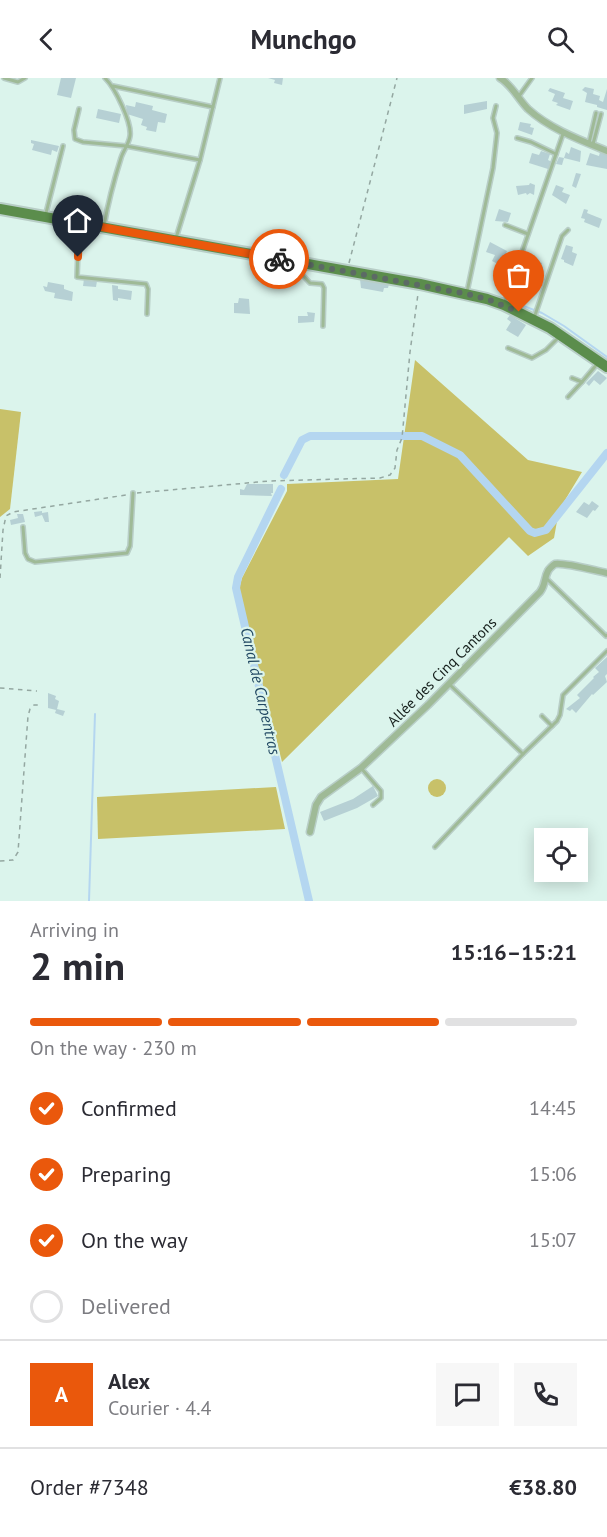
<!DOCTYPE html>
<html lang="en">
<head>
<meta charset="utf-8">
<style>
	body { margin:0; font-family:"PT Sans",sans-serif; background:#f7f7f7; color:#2b2b33; height:100vh; display:flex; flex-direction:column; font-size:22px; white-space:nowrap }
	* { box-sizing:border-box; margin:0 }
	p { font-size:20px; color:#7c7c81 }
	.icon { flex:none; width:33px; height:33px; fill:none; stroke:currentColor; stroke-width:2; stroke-linecap:round; stroke-linejoin:round }
	.map { position:relative; height:823px; overflow:hidden }
	.sheet { display:flex; flex-direction:column; background:#fff; flex:1 }
	.sheet>* { flex:none }
	.tools { position:absolute; left:534px; top:750px; display:grid; gap:12px }
	.tools a { display:grid; place-items:center; width:54px; height:54px; border-radius:0px; background:#fff; box-shadow:0 3px 15px #0003; font-size:30px }
	.pin { position:absolute; display:grid; place-items:center; width:51px; height:51px; color:#fff; margin:-62px -26px; border-radius:50% 50% 50% 0; rotate:-45deg; box-shadow:0 0 6px #0007 }
	.pin .icon { rotate:45deg }
	.courier { position:absolute; display:grid; place-items:center; width:60px; height:60px; margin:-30px; border:4px solid #ea580c; border-radius:50%; background:#fff; color:#222; box-shadow:0 2px 8px #0007 }
	.head em { font-style:normal; font-weight:600 }
	.head div { display:flex; flex-direction:column-reverse }
	.head { display:flex; align-items:center; justify-content:space-between; height:102px; padding:0 30px }
	h1 { font-size:39px; font-weight:600; line-height:45px }
	.bar { display:grid; grid-template-columns:repeat(4,1fr); gap:9px 6px; align-content:center; height:72px; padding:0 30px }
	.bar i { height:8px; border-radius:4px; background:#e1e1e2 }
	.bar .active { background:#ea580c }
	.bar p { grid-column:span 4 }
	.line { display:flex; align-items:center; gap:15px; padding:0 30px; border-top:2px solid #e1e1e2 }
	.line div { flex:1 }
	.round { display:grid; place-items:center; flex:none; width:63px; height:63px; border-radius:0px; background:#f7f7f7 }
	ol { padding:0 30px; list-style:none }
	li { display:flex; align-items:center; gap:18px; height:66px }
	li p { margin-inline-start:auto }
	li .icon { padding:6px; border-radius:50%; background:#ea580c; color:#fff; stroke-width:4 }
	li:last-child { color:#7c7c81 }
	li i { width:33px; height:33px; border:3px solid #e1e1e2; border-radius:50% }
	header { display:flex; justify-content:space-between; align-items:center; height:78px; padding:0 30px; background:#fff; font-size:27px; font-weight:600 }
	.map>svg:first-child { display:block }
	.green { fill:#c8c169 }
	.lines { fill:none; stroke-linecap:round; stroke-linejoin:round }
	.stream { stroke:#b4d6f0; stroke-width:2 }
	.canal { stroke:#b4d6f0; stroke-width:8 }
	.building { fill:#b6d0d4 }
	.service-casing { stroke:#b8cec7; stroke-width:6 }
	.minor-casing { stroke:#b8cec7; stroke-width:9 }
	.primary-casing { stroke:#b8cec7; stroke-width:14 }
	.path { stroke:#94a7a1; stroke-width:1.5; stroke-dasharray:4.5 4.5; stroke-linecap:butt }
	.service { stroke:#9fba97; stroke-width:3 }
	.minor { stroke:#9fba97; stroke-width:6 }
	.primary { stroke:#5b8d4c; stroke-width:10 }
	.done { stroke:#5c6a65; stroke-width:6; stroke-dasharray:0 10.8 }
	.route { stroke:#ea580c; stroke-width:8 }
	.labels { text-anchor:middle; stroke-width:4.5; stroke-linejoin:round; paint-order:stroke }
	.street-label { font-size:15px; fill:#17201d; stroke:#dbf4ec }
	.water-label { font-size:16px; font-style:italic; fill:#224963; stroke:#dbf4ec }
</style>
</head>
<body>
<header><svg class="icon" aria-label="back" viewBox="0 0 24 24"><path d="M15 5l-7 7 7 7"/></svg>Munchgo<svg class="icon" aria-label="search" viewBox="0 0 24 24"><circle cx="10" cy="10" r="6"/><path d="M15 15l6 6"/></svg></header>
<div class="map">
<svg width="607" height="823" viewBox="0 0 607 823">
	<rect width="100%" height="100%" fill="#dbf4ec"/>
	<g class="green">
		<polygon points="415,282 528,382 582,394 559,432 554,460 528,478 509,459 282,684 239,511 242,500 287,413 287,406 398,401"/>
		<polygon points="0,331 21,334 10,431 0,439"/>
		<circle cx="437" cy="710" r="9"/>
		<polygon points="276,709 285,751 98,761 97,719"/>
	</g>
	<g class="lines">
		<g class="stream">
			<polyline points="510,223 542,235 564,248 607,279"/>
			<polyline points="89,823 95,636"/>
		</g>
		<g class="canal">
			<polyline points="284,397 302,362 310,358 422,358 460,377 530,453 535,455 546,452 607,375"/>
			<polyline points="281,411 238,499 236,510 309,823"/>
		</g>
	</g>
	<g class="building">
		<polygon points="61,0 76,0 71,20 57,17"/>
		<polygon points="268,0 283,0 282,7 274,5 275,2"/>
		<polygon points="585,9 594,11 593,16 600,18 599,22 603,24 607,11 607,32 597,29 597,27 585,24 587,15 582,12"/>
		<polygon points="550,10 565,15 563,20 573,23 570,32 556,27 558,25 552,23 555,16 548,13"/>
		<polygon points="487,23 487,31 464,36 464,27"/>
		<polygon points="136,24 153,28 152,32 167,36 165,45 158,44 156,54 146,52 147,49 141,47 143,41 127,36 126,27 135,29"/>
		<polygon points="98,31 121,36 119,45 96,40"/>
		<polygon points="520,44 531,46 530,49 534,50 532,57 518,52"/>
		<polygon points="31,62 59,68 57,74 52,72 51,77 32,72 34,66 31,65"/>
		<polygon points="571,69 581,73 580,84 564,80 562,87 556,86 559,79 564,80 566,74 569,76"/>
		<polygon points="541,73 550,76 548,82 552,84 548,91 529,85 532,75 539,77"/>
		<polygon points="600,74 607,76 607,91 586,87 590,75 599,78"/>
		<polygon points="576,95 581,96 576,110 572,108"/>
		<polygon points="530,105 535,107 534,117 530,115 527,117 526,115 518,117 516,108 529,107"/>
		<polygon points="556,107 564,110 562,114 570,117 566,126 552,117"/>
		<polygon points="499,131 511,135 508,144 495,143"/>
		<polygon points="584,131 588,132 587,135 602,141 599,150 584,144 585,141 581,140"/>
		<polygon points="490,164 507,173 504,181 500,180 498,186 492,183 495,177 486,174"/>
		<polygon points="566,167 573,169 572,174 577,176 573,188 564,184 564,182 561,181"/>
		<polygon points="533,182 542,185 541,188 543,189 538,206 528,203 529,199 526,198"/>
		<polygon points="84,201 97,203 96,209 83,208"/>
		<polygon points="360,201 389,206 388,210 384,210 383,214 361,210"/>
		<polygon points="48,204 64,207 64,211 73,214 72,223 54,220 55,215 45,213 43,208 47,209"/>
		<polygon points="112,207 118,208 118,211 132,213 131,222 118,220 118,223 113,222"/>
		<polygon points="239,220 249,221 250,236 234,235 234,225 238,225"/>
		<polygon points="307,234 315,235 314,244 298,245 298,238 308,238"/>
		<polygon points="510,237 526,247 518,259 506,252 511,244 507,241"/>
		<polygon points="598,293 607,300 600,307 594,302 589,308 586,305"/>
		<polygon points="247,406 273,406 273,415 271,415 272,418 240,417 240,411 244,412"/>
		<polygon points="592,423 599,428 595,433 593,432 587,440 576,434 584,424 589,427"/>
		<polygon points="42,433 42,435 48,434 49,444 45,444 42,437 35,439 34,434"/>
		<polygon points="17,436 23,436 25,444 11,447 10,442 18,440"/>
		<polygon points="607,579 607,596 605,598 607,604 593,617 592,616 576,635 572,631 570,633 566,631 580,620 577,617 594,600 593,599 599,594 595,590"/>
		<polygon points="48,615 56,618 55,621 59,623 57,631 65,633 63,638 55,635 56,632 48,630"/>
		<polygon points="373,708 378,718 357,730 324,743 320,734 353,721"/>
	</g>
	<g class="lines">
		<defs>
			<g id="service">
				<polyline points="4,0 18,4 25,0"/>
				<polyline points="113,8 213,29"/>
				<polyline points="519,18 532,0"/>
				<polyline points="79,31 74,52 75,61 83,64 126,68 200,82"/>
				<polyline points="517,60 531,64 556,76"/>
				<polyline points="589,65 596,35"/>
				<polyline points="593,66 601,36"/>
				<polyline points="46,135 63,68"/>
				<polyline points="79,147 77,199 146,206 148,211 147,236"/>
				<polyline points="505,147 528,156"/>
				<path d="M104 148C108 125 114 102 121 80 123 73 129 66 130 58 132 44 115 10 105 0"/>
				<polyline points="176,160 200,82 220,0"/>
				<polyline points="294,188 310,205 322,206 324,210 323,248"/>
				<polyline points="467,214 493,90 497,55 493,40 496,28"/>
				<polyline points="504,226 563,56"/>
				<polyline points="534,240 562,158 568,152"/>
				<polyline points="508,270 532,280 546,272 559,259"/>
				<polyline points="572,300 582,304 598,285"/>
				<polyline points="568,319 582,304"/>
				<polyline points="23,449 25,475 28,481 35,484 127,475 130,468 133,415"/>
				<polyline points="546,500 606,558 607,557"/>
				<polyline points="542,638 552,648"/>
				<polyline points="523,676 557,643 560,637 563,617 607,573"/>
				<polyline points="361,690 381,713 381,720 373,727"/>
				<polyline points="435,769 523,676 449,606"/>
			</g>
			<g id="minor">
				<path d="M500 0C512 7 518 21 528 31 550 51 580 62 607 73"/>
				<path d="M310 754 316 727 321 719 361 690 428 627 540 514C546 506 544 500 548 493 549 491 553 487 555 486 564 484 596 493 607 495"/>
			</g>
			<polyline id="primary" points="0,131 420,206 487,221 504,227 550,250 607,289"/>
		</defs>
		<use href="#service" class="service-casing"/>
		<use href="#minor" class="minor-casing"/>
		<use href="#primary" class="primary-casing"/>
		<g class="path">
			<polyline points="349,185 397,0"/>
			<polyline points="137,415 269,403 380,400 390,397 395,390 397,372 402,360 410,274 418,216"/>
			<polyline points="0,500 3,452 6,438 13,434 126,417"/>
			<polyline points="0,610 37,613"/>
			<polyline points="0,783 13,782 18,774 28,638 30,631 34,627 40,627"/>
		</g>
		<use href="#service" class="service"/>
		<use href="#minor" class="minor"/>
		<use href="#primary" class="primary"/>
	</g>
	<g class="lines">
		<polyline class="done" points="279,181 467,216 487,221 519,234"/>
		<polyline class="route" points="78,179 79,145 279,181"/>
	</g>
	<g class="labels">
		<g class="street-label">
			<text transform="translate(442 594) rotate(-45)" y="5">Allée des Cinq Cantons</text>
		</g>
		<g class="water-label">
			<text transform="translate(261 613) rotate(77)" y="6">Canal de Carpentras</text>
		</g>
	</g>
</svg>
<div class="tools">
<a><svg class="icon" aria-label="locate" viewBox="0 0 24 24"><circle cx="12" cy="12" r="6"/><path d="M12 2v4M12 18v4M2 12h4M18 12h4"/></svg></a>
</div>
<div class="pin" style="left:519px;top:234px;background:#ea580c"><svg class="icon" aria-label="bag" viewBox="0 0 24 24"><path d="M5 8h14l-1 12H6zM9 8a3 3 0 0 1 6 0"/></svg></div>
<div class="pin" style="left:78px;top:179px;background:#1f2937"><svg class="icon" aria-label="home" viewBox="0 0 24 24"><path d="M3 11l9-7 9 7M6 9v11h12V9"/></svg></div>
<div class="courier" style="left:279px;top:181px"><svg class="icon" aria-label="bike" viewBox="0 0 24 24"><circle cx="6" cy="16" r="4"/><circle cx="18" cy="16" r="4"/><path d="M6 16l4-8h5l3 8M10 8l3 8H6M13 5h3"/></svg></div>
</div>
<section class="sheet">
<div class="head"><div><h1>2 min</h1><p>Arriving in</p></div><em>15:16–15:21</em></div>
<div class="bar"><i class="active"></i><i class="active"></i><i class="active"></i><i></i><p>On the way · 230 m</p></div>
<ol>
<li><svg class="icon" aria-label="check" viewBox="0 0 24 24"><path d="M5 12l5 5 9-10"/></svg>Confirmed<p>14:45</p></li>
<li><svg class="icon" aria-label="check" viewBox="0 0 24 24"><path d="M5 12l5 5 9-10"/></svg>Preparing<p>15:06</p></li>
<li><svg class="icon" aria-label="check" viewBox="0 0 24 24"><path d="M5 12l5 5 9-10"/></svg>On the way<p>15:07</p></li>
<li><i></i>Delivered</li>
</ol>
<div class="line" style="height:108px"><b class="round" style="background:#ea580c;color:#fff">A</b><div><b>Alex</b><p>Courier · 4.4</p></div><a class="round"><svg class="icon" aria-label="chat" viewBox="0 0 24 24"><path d="M4 5h16v11H9l-5 4z"/></svg></a><a class="round"><svg class="icon" aria-label="phone" viewBox="0 0 24 24"><path d="M5 4h4l2 5-3 2q2 4 5 5l2-3 5 2v4C11 20 4 13 5 4z"/></svg></a></div>
<div class="line" style="height:78px"><div>Order #7348</div><b>€38.80</b></div>
</section>
</body>
</html>
